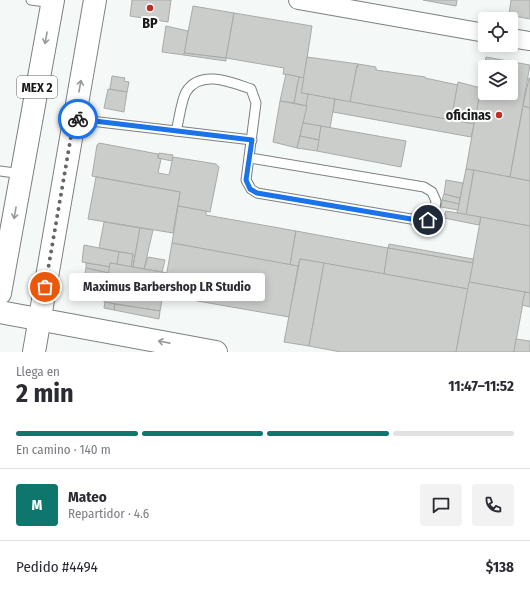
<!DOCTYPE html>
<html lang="es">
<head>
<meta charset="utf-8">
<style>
	body { margin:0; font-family:"Fira Sans Condensed",sans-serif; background:#f2f2f3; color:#2b2b33; height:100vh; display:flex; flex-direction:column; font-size:15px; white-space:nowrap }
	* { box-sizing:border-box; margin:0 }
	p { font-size:13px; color:#7c7c81 }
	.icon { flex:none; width:22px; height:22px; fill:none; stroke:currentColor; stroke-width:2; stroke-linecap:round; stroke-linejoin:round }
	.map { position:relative; height:352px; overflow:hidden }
	.panel { display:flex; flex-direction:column; background:#fff; flex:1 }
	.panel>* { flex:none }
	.buttons { position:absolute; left:478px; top:12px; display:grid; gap:8px }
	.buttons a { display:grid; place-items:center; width:40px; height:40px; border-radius:4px; background:#fff; box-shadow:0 2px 10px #0003; font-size:20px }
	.pin { position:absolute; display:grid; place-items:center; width:34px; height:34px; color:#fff; margin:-17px; border:2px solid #fff; border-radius:50%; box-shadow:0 1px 4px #0007 }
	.courier { position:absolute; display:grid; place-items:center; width:40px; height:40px; margin:-20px; border:3px solid #1a73e8; border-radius:50%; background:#fff; color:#222; box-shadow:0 1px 5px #0007 }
	.bubble { position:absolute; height:28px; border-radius:4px; background:#fff; box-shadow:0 2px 10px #0003; font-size:13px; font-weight:700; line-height:28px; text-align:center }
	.head em { font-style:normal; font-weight:700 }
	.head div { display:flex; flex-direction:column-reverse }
	.head { display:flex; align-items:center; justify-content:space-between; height:68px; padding:0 16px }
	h1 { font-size:26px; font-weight:700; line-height:30px }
	.bar { display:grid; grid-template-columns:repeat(4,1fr); gap:6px 4px; align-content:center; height:48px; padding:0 16px }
	.bar i { height:5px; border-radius:3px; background:#e1e1e2 }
	.bar .active { background:#0f766e }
	.bar p { grid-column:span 4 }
	.line { display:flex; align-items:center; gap:10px; padding:0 16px; border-top:1px solid #e1e1e2 }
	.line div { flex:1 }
	.round { display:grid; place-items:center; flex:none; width:42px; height:42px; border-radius:4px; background:#f2f2f3 }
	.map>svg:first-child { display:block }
	.building { fill:#cbcdcb; stroke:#a8aba9; fill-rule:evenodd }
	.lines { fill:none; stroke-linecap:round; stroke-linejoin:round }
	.service-casing { stroke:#7d807f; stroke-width:11 }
	.minor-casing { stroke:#7d807f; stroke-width:20 }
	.tertiary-casing { stroke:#7d807f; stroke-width:24 }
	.primary-casing { stroke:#7d807f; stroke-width:24 }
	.service { stroke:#fff; stroke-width:9 }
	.minor { stroke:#fff; stroke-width:18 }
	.tertiary { stroke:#fff; stroke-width:22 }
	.primary { stroke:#fff; stroke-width:22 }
	.oneway { stroke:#979898 }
	.done { stroke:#656767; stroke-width:4; stroke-dasharray:0 7.2 }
	.route { stroke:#1a73e8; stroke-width:5 }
	.poi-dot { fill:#bd2f25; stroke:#fff; stroke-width:1.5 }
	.labels { text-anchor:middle; stroke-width:4; stroke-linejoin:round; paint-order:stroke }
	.shield { fill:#fff; stroke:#5d5e5e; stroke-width:1 }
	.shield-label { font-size:13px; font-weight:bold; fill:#181919 }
	.poi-label { font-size:14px; font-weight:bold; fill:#181919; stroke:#fff }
</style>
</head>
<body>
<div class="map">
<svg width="530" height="352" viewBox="0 0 530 352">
	<rect width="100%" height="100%" fill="#f4f8f7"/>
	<g class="building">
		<polygon points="132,0 171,0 168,22 130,16"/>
		<polygon points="423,0 457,0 456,6"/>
		<polygon points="511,0 530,0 530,19 509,15"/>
		<polygon points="193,6 234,13 226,58 184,53"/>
		<polygon points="234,13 312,26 304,78 283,74 284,68 226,58"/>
		<polygon points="166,26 188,31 184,55 162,52"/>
		<polygon points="184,53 226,58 226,61 184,55"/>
		<polygon points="307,57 358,64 358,67 357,66 350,102 301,93"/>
		<path d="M486 57 530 65 510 177 466 169ZM485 67H511V93H485Z"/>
		<polygon points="358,64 376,67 376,70 425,77 425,78 458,85 451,121 350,102 357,66 358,67"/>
		<polygon points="286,74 299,77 294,103 280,101"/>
		<polygon points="112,76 125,78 124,81 129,82 127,92 110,89"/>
		<polygon points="299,77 304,78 301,93 308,94 307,106 294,103"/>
		<polygon points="529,78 530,78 530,108 523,106"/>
		<polygon points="458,82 481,88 474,124 451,120"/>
		<polygon points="108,89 127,92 124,112 104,108"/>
		<polygon points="308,94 335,99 330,128 303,123"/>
		<polygon points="335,99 474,124 471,137 333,112"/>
		<polygon points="280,101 307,106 297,148 273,142"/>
		<polygon points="523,106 530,108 530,181 510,177"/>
		<polygon points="303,123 321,126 319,140 300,136"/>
		<polygon points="321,126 406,141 401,167 317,151"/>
		<polygon points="300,136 319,140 317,151 297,148"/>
		<polygon points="99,143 158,154 158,158 161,159 158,173 169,175 173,157 216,164 219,167 210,212 178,206 180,192 92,176 97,145"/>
		<polygon points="159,153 173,155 172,161 158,158"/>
		<polygon points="466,169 474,170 466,215 457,213"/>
		<polygon points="474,170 530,181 530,226 466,215"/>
		<polygon points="96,177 180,192 173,233 88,219"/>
		<polygon points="446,180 463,183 460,198 444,194"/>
		<polygon points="444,194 460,198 459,204 442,200"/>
		<polygon points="442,200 459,204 458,210 441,207"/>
		<polygon points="178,206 206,211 206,215 296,231 290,265 172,243"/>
		<polygon points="446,211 481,217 479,225 444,218"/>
		<polygon points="481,217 530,226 530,293 469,282"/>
		<polygon points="104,222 140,228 133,267 131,267 133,254 99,248"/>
		<polygon points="140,228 153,230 144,269 133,267"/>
		<polygon points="296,231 388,248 384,274 300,259 298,266 290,265"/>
		<polygon points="172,243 298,266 289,317 163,295"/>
		<polygon points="389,244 473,259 473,263 388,248"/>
		<polygon points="84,245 119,252 117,264 110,263 110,267 82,262"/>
		<polygon points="388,248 473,263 468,289 384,274"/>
		<polygon points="119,252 133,254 131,267 117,264"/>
		<polygon points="148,257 165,260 162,272 144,269"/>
		<polygon points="300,259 324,263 309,346 284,342"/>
		<polygon points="86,263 110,267 109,273 86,268"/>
		<polygon points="110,263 167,273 160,311 104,302"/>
		<polygon points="324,263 468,289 456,352 341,352 309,346"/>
		<polygon points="86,268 109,273 105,299 81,295"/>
		<polygon points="469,282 525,292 514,352 456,352"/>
		<polygon points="525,292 530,293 530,307 522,305"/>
		<polygon points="105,302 115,304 114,310 104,308"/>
		<polygon points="115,304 160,311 159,319 114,310"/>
		<polygon points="516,339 530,341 530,352 514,352"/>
	</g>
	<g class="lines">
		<defs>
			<g id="service">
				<polyline points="31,0 53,3"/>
				<polyline points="74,119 252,140"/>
				<path d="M176 131C179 121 181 101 186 92 200 69 231 82 251 89L256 103 246 180 251 189 257 193 417 220H428L434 215 436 201 432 192 424 187 250 158"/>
				<polyline points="0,171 22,174"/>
			</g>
			<g id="minor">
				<polyline points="298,0 485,33"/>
				<polyline points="511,38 530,41"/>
			</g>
			<polyline id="tertiary" points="0,312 216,352"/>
			<g id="primary">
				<polyline points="0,293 53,0"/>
				<polyline points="34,352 95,0"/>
			</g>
		</defs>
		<use href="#service" class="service-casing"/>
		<use href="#minor" class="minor-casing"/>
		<use href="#tertiary" class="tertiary-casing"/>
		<use href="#primary" class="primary-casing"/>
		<use href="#service" class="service"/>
		<use href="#minor" class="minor"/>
		<use href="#tertiary" class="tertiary"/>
		<use href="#primary" class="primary"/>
	</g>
	<defs><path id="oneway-shaft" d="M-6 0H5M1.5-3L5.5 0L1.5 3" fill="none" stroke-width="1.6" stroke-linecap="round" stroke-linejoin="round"/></defs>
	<g class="oneway">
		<use href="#oneway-shaft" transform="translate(46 38) rotate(100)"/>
		<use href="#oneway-shaft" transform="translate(80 86) rotate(-80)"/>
		<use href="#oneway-shaft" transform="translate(15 213) rotate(100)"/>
		<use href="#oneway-shaft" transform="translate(164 342) rotate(-169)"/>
	</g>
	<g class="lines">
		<polyline class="done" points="45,287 74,119 78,119"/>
		<polyline class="route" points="78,119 252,140 246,180 250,189 257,193 417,220 428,220"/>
	</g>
	<g class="poi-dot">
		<circle cx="150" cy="8" r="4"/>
		<circle cx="499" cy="115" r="4"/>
	</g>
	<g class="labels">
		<rect class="shield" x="17" y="76" width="40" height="22" rx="3"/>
		<g class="shield-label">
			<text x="37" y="92">MEX 2</text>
		</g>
		<g class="poi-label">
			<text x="150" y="28">BP</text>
			<text x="491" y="120" text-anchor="end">oficinas</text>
		</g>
	</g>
</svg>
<div class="buttons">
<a><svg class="icon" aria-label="locate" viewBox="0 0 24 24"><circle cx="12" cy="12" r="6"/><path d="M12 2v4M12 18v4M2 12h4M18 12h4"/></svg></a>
<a><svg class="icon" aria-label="layers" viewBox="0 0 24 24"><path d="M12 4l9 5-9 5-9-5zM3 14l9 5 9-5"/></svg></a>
</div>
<div class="pin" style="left:45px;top:287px;background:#ea580c"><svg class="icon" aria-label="bag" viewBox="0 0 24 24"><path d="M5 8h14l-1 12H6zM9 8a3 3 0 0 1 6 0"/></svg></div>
<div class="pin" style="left:428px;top:220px;background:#1f2937"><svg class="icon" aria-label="home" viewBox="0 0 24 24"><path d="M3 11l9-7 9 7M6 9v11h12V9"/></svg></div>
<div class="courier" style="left:78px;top:119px"><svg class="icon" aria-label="bike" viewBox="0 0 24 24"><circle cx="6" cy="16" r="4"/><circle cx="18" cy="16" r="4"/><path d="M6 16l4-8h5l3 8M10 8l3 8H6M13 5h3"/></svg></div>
<div class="bubble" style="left:69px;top:273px;width:196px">Maximus Barbershop LR Studio</div>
</div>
<section class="panel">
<div class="head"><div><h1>2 min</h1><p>Llega en</p></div><em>11:47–11:52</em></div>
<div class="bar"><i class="active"></i><i class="active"></i><i class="active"></i><i></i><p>En camino · 140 m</p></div>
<div class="line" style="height:72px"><b class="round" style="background:#0f766e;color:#fff">M</b><div><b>Mateo</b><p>Repartidor · 4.6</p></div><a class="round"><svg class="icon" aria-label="chat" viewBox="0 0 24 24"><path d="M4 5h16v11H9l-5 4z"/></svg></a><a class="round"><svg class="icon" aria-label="phone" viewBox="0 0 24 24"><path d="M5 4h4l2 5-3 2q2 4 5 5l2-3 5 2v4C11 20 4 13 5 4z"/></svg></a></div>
<div class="line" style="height:52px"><div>Pedido #4494</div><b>$138</b></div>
</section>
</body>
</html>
